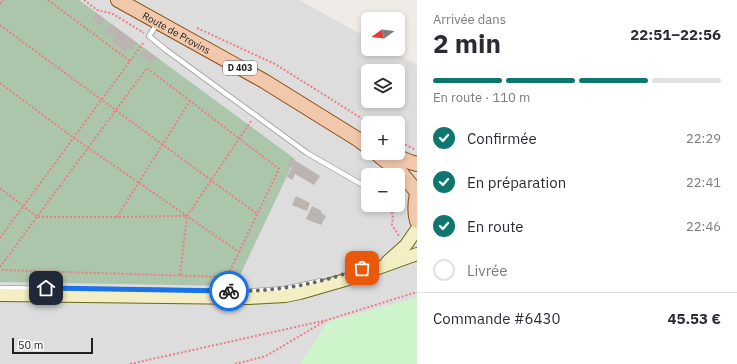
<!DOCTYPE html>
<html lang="fr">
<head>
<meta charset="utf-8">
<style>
	body { margin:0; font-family:"IBM Plex Sans",sans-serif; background:#f7f7f7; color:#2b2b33; height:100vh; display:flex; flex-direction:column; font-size:15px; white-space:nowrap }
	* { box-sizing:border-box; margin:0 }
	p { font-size:13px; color:#7c7c81 }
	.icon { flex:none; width:22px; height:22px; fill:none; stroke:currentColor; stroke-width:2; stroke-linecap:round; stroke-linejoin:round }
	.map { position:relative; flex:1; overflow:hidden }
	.panel { display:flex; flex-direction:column; background:#fff; width:320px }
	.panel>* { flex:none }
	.needle { width:26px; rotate:255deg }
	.controls { position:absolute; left:361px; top:12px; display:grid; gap:8px }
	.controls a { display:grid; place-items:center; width:44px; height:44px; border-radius:6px; background:#fff; box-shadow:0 2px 6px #0003; font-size:20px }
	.scale { position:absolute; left:12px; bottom:10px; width:81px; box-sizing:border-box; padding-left:4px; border:2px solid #202020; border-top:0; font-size:11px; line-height:14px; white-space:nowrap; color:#202020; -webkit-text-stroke:3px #fff; paint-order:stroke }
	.pin { position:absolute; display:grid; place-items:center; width:34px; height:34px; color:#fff; margin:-17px; border-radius:8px; box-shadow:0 2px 6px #0006 }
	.courier { position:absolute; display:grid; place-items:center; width:40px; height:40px; margin:-20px; border:3px solid #1a73e8; border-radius:50%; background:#fff; color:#222; box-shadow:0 1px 5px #0007 }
	.overview em { font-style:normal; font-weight:700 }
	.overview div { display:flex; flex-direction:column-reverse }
	.overview { display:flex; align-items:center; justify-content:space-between; height:68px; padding:0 16px }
	h1 { font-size:26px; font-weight:700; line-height:30px }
	.bar { display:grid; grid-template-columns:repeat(4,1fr); gap:6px 4px; align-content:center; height:48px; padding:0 16px }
	.bar i { height:5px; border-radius:3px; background:#e1e1e2 }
	.bar .active { background:#0f766e }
	.bar p { grid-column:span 4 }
	.line { display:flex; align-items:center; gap:10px; padding:0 16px; border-top:1px solid #e1e1e2 }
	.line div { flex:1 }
	ol { padding:0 16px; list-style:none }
	li { display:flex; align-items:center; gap:12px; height:44px }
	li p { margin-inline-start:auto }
	li .icon { padding:4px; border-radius:50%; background:#0f766e; color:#fff; stroke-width:4 }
	li:last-child { color:#7c7c81 }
	li i { width:22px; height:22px; border:2px solid #e1e1e2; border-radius:50% }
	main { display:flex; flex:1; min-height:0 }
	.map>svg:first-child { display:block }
	.residential { fill:#dedddd; fill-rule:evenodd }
	.cemetery { fill:#acc6ac }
	.park { fill:#cef4cb }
	.building { fill:#bcb4b1 }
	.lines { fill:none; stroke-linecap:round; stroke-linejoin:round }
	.lane-casing { stroke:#9d9d9d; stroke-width:6 }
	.secondary-casing { stroke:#6c6812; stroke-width:14 }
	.primary-casing { stroke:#8a5012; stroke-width:16 }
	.path { stroke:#ea7e84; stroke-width:2; stroke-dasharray:2 2; stroke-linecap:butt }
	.lane { stroke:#fff; stroke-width:4.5 }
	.secondary { stroke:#f3eec3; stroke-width:12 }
	.primary { stroke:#f1c8ab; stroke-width:14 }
	.done { stroke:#686766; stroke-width:4; stroke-dasharray:0 7.2 }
	.route { stroke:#1a73e8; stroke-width:5 }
	.labels { text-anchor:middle; stroke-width:3.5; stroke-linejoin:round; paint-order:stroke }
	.shield { fill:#fff; stroke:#636363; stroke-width:1 }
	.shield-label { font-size:9px; font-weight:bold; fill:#202020 }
	.street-label { font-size:10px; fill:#202020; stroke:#fff }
</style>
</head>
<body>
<main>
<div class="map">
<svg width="417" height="364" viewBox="0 0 417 364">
	<rect width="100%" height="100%" fill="#efece8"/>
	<path class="residential" d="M0 0H299L368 38V49H388L417 65V298L328 322 300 364H0ZM368 71H398V101H368ZM368 123H398V153H368ZM368 175H398V205H368Z"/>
	<polygon class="cemetery" points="0,0 79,0 295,159 235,286 0,282"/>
	<polygon class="park" points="417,298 417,364 300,364 328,322"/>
	<g class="building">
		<polygon points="96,13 105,19 101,26 92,19"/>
		<polygon points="110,23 137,43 132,50 128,48 125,52 111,41 115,36 110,32 106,36 102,34"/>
		<polygon points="145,49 156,57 151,63 140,55"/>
		<polygon points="291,158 320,176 314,185 295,174 292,180 287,177 292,167 288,165"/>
		<polygon points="296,196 310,203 307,211 292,205"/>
		<polygon points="312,206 322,211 321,213 326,216 321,225 306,219"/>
	</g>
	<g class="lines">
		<defs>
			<g id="lane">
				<polyline points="157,24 149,36 166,50 307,153 368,188"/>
				<polyline points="0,288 241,292 284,289 321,281"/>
			</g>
			<g id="secondary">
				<polyline points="387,262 406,245 417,229"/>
				<polyline points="0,295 249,298 285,296 300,293 345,280 417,254"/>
			</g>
			<g id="primary">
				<path id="s1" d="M118 0 264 81 359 140 368 147"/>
				<polyline points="376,153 402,174 417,192"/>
				<polyline points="389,153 410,162 417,164"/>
				<path d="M417 193C415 203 414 211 417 221"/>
			</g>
		</defs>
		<use href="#lane" class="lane-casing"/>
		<use href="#secondary" class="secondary-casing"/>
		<use href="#primary" class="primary-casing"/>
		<g class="path">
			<polyline points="48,0 130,61"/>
			<polyline points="84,0 97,10 113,14 144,33"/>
			<polyline points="0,4 3,0"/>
			<polyline points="0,25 257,214"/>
			<polyline points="197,28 275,64 369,123"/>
			<polyline points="0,83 74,138 239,252 227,277 0,270"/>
			<polyline points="398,141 416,150"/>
			<polyline points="0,188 37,217 117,217"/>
			<polyline points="382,205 391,211 393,215 392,225 399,236"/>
			<polyline points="185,216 117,217 190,101"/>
			<polyline points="0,238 144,42"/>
			<polyline points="0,267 147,68 279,169 239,252"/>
			<polyline points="180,275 187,216 251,121"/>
			<polyline points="130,364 327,320 417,292"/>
			<polyline points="235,364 266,356 325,321"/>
		</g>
		<use href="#lane" class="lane"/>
		<use href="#secondary" class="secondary"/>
		<use href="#primary" class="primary"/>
	</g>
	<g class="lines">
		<path class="done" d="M229 291C277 292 318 284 362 268"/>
		<polyline class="route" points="46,288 229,291"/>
	</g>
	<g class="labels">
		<rect class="shield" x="223" y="61" width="34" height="14" rx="3"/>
		<g class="shield-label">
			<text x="240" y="71">D 403</text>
		</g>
		<g class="street-label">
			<text dy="4" stroke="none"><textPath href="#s1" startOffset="67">Route de Provins</textPath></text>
		</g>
	</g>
</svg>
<div class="controls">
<a><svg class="needle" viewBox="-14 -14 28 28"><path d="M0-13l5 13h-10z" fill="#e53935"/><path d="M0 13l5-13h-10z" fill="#7c7c81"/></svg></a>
<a><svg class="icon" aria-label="layers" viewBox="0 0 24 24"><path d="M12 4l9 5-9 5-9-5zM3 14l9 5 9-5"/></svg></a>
<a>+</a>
<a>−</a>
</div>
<div class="scale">50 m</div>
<div class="pin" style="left:362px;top:268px;background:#ea580c"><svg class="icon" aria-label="bag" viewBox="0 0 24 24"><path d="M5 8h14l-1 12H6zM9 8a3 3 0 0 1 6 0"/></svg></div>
<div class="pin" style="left:46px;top:288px;background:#1f2937"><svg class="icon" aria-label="home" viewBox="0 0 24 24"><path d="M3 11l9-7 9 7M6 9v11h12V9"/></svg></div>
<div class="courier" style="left:229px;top:291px"><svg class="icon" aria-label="bike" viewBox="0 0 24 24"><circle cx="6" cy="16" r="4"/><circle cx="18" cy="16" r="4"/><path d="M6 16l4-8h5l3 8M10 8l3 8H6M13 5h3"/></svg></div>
</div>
<section class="panel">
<div class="overview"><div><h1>2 min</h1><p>Arrivée dans</p></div><em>22:51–22:56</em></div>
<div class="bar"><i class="active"></i><i class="active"></i><i class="active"></i><i></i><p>En route · 110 m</p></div>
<ol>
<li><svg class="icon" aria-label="check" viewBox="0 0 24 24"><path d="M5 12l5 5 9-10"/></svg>Confirmée<p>22:29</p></li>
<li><svg class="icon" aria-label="check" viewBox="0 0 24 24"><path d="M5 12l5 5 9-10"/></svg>En préparation<p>22:41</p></li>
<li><svg class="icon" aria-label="check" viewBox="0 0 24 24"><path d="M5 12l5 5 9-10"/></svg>En route<p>22:46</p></li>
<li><i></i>Livrée</li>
</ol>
<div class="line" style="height:52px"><div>Commande #6430</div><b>45.53 €</b></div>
</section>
</main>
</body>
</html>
